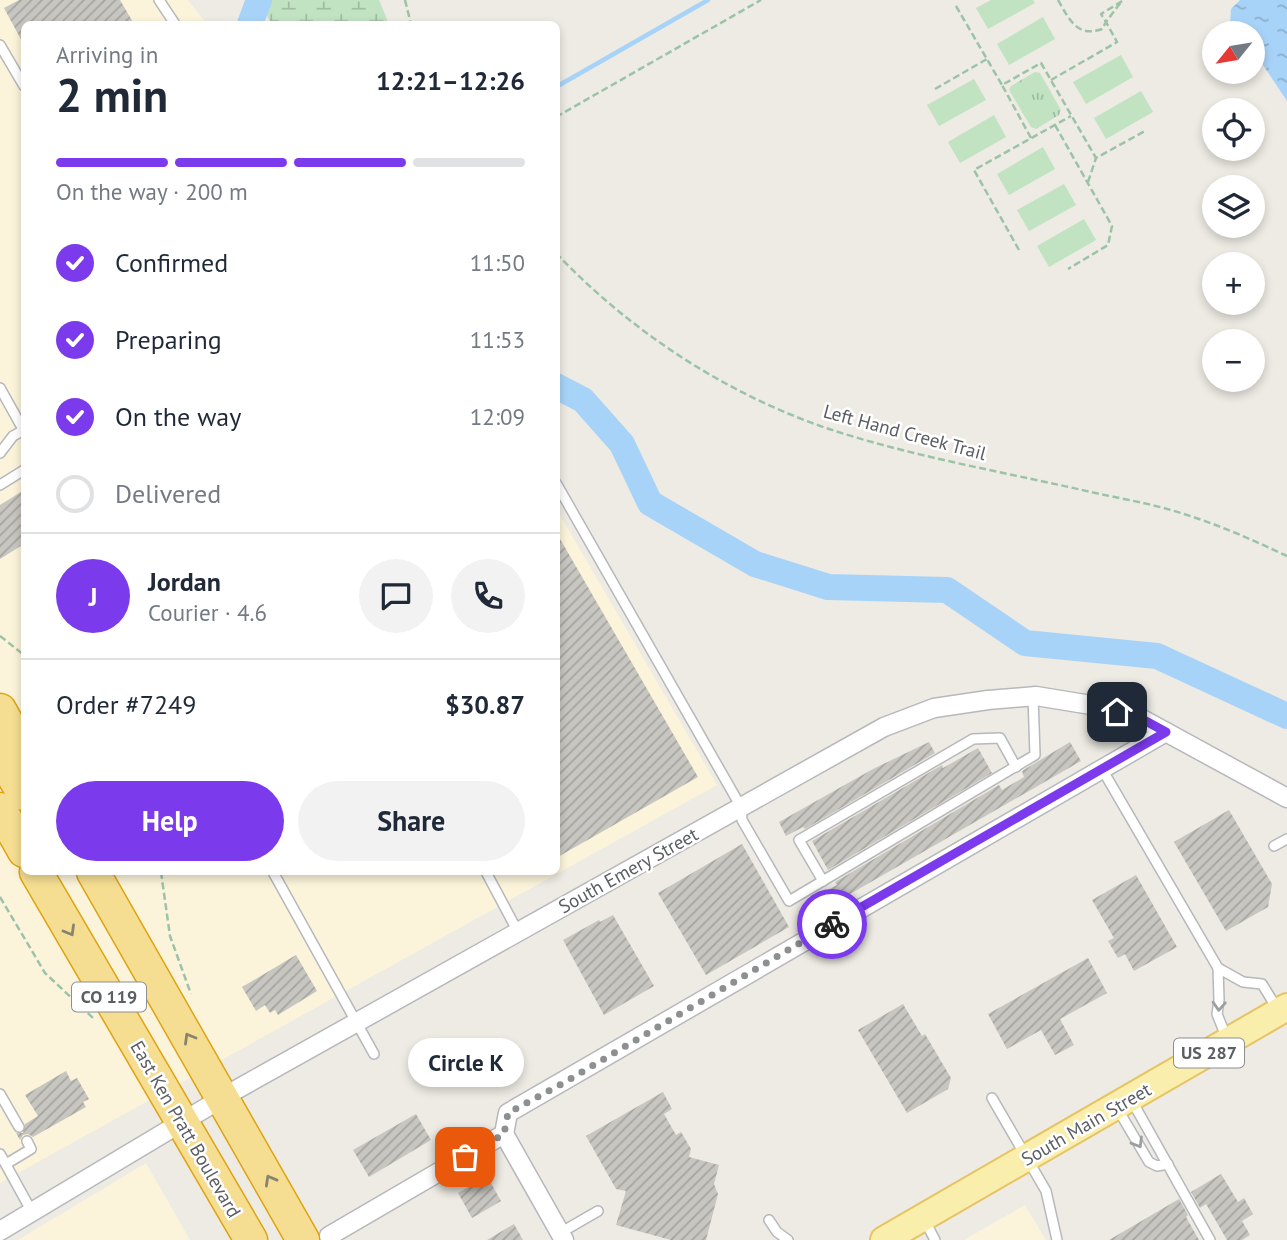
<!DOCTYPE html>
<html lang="en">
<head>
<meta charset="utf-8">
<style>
	body { margin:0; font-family:"PT Sans",sans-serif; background:#f2f2f3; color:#1f2937; height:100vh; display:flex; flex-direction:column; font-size:26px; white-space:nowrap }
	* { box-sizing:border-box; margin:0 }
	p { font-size:23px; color:#747a83 }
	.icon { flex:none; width:38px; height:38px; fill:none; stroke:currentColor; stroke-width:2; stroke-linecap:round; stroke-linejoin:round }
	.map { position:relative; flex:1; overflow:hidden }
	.panel { position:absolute; left:21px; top:21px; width:539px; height:854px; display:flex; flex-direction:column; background:#fff; border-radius:10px; box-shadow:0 4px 10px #0003 }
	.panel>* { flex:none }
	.needle { width:46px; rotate:240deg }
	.buttons { position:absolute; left:1202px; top:21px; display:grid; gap:14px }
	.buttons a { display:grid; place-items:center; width:63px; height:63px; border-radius:50%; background:#fff; box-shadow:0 4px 10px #0003; font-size:35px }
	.pin { position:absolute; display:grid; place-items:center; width:60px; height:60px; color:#fff; margin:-30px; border-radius:14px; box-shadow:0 4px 10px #0006 }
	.courier { position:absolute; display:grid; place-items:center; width:70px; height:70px; margin:-35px; border:5px solid #7c3aed; border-radius:50%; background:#fff; color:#222; box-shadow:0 2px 9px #0007 }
	.bubble { position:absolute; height:49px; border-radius:24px; background:#fff; box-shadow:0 4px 10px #0003; font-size:23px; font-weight:700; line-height:49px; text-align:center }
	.head em { font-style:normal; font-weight:700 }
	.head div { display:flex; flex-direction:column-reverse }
	.head { display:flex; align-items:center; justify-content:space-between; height:119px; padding:0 35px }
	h1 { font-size:46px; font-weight:700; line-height:52px }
	.bar { display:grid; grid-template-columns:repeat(4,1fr); gap:10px 7px; align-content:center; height:84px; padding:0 35px }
	.bar i { height:9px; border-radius:5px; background:#e0e1e3 }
	.bar .current { background:#7c3aed }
	.bar p { grid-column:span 4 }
	.line { display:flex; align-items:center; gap:18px; padding:0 35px; border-top:2px solid #e0e1e3 }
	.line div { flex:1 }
	.round { display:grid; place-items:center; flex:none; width:74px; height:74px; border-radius:37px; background:#f2f2f3 }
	ol { padding:0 35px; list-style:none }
	li { display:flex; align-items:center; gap:21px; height:77px }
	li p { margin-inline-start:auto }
	li .icon { padding:7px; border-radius:50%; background:#7c3aed; color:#fff; stroke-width:4 }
	li:last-child { color:#747a83 }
	li i { width:38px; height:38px; border:4px solid #e0e1e3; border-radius:50% }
	.button { display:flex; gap:14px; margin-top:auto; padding:14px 35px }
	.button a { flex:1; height:80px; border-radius:42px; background:#7c3aed; color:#fff; font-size:28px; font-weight:700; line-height:80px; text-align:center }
	.button a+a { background:#f2f2f3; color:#1f2937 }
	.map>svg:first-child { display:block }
	.commercial { fill:#fbf4da }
	.grass { fill:url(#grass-tufts) }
	.wetland { fill:url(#wetland-marsh) }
	.pitch { fill:#c1e3c2 }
	.water { fill:url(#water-ripples) }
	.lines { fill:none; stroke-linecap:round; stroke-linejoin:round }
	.stream { stroke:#a8d3f8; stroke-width:4.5 }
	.river { stroke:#a8d3f8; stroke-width:26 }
	.building { fill:url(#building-hatch) }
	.lane-casing { stroke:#b6b8bc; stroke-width:12 }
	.street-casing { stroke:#b6b8bc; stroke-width:21 }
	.primary-casing { stroke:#e6c463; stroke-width:30 }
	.highway-casing { stroke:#dfa311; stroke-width:35 }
	.path { stroke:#9cc3a8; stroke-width:2.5; stroke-dasharray:7 3.5; stroke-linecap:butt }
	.lane { stroke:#fff; stroke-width:9 }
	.street { stroke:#fff; stroke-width:18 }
	.primary { stroke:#f9eeac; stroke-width:26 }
	.highway { stroke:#f5de92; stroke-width:32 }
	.oneway { stroke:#898471 }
	.oneway2 { stroke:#9d9ea1 }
	.done { stroke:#8e8f90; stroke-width:7; stroke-dasharray:0 12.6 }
	.route { stroke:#7c3aed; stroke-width:9 }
	.labels { text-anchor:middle; stroke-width:5; stroke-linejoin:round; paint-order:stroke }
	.shield { fill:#fff; stroke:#8c8e92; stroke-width:2 }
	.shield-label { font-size:18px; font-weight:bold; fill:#5b5e63 }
	.street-label { font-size:19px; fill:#5b5e63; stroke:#fff }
</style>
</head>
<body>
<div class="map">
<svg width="1287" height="1240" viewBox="0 0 1287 1240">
	<defs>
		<pattern id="grass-tufts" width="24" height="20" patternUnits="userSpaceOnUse" patternTransform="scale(1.75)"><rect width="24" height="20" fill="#c1e3c2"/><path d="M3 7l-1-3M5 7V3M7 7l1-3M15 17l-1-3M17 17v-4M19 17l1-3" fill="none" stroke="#a0bba1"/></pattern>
		<pattern id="wetland-marsh" width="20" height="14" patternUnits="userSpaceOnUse" patternTransform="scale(1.75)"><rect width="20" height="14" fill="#c1e3c2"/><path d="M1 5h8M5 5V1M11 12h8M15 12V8" fill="none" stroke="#a0bba1"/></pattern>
		<pattern id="water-ripples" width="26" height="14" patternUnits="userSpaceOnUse" patternTransform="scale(1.75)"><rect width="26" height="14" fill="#a8d3f8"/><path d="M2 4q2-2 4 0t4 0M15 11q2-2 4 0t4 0" fill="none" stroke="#8caecc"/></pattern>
		<pattern id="building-hatch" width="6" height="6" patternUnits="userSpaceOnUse" patternTransform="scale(1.75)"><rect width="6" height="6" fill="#c8c6c0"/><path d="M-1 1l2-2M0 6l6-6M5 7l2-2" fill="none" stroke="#a5a4a0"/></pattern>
	</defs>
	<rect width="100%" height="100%" fill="#edebe3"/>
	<g class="commercial">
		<polygon points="0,0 188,0 207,24 24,24 24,872 556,872 557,510 717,785 0,1183"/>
		<polygon points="146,1163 190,1240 18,1240"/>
		<polygon points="1025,1205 1046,1240 964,1240"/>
	</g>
	<polygon class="grass" points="1035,72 1040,73 1061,110 1059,115 1036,129 1031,127 1009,90 1011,86"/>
	<polygon class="wetland" points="257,0 379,0 389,24 272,24"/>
	<g class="pitch">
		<polygon points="991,0 1033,0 1035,3 988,29 976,8"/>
		<polygon points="1043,17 1055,39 1009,65 997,44"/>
		<polygon points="1121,55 1133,77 1086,104 1073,82"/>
		<polygon points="974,79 986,100 939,126 927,105"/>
		<polygon points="1141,91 1153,112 1106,139 1094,118"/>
		<polygon points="994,115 1006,137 960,163 948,142"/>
		<polygon points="1043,147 1055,169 1009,195 997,174"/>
		<polygon points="1064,184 1076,205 1029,231 1017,210"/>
		<polygon points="1084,219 1096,240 1049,267 1037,246"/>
	</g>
	<polygon class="water" points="1240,0 1287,0 1287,101 1253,50 1253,33 1238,33 1230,25 1231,9"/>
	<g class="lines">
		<polyline class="stream" points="556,87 708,0"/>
		<g class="river">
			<polyline points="250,24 259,0"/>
			<polyline points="556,386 583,400 622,444 650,503 755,564 828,587 947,590 1025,643 1157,656 1287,716"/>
		</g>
	</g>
	<g class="building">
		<polygon points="19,0 120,0 134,24 24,24 24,45 4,8"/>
		<polygon points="24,490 24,544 0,559 0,505"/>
		<polygon points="556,532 698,777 556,858"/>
		<polygon points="929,742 935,753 805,829 803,827 786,836 779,822 873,769"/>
		<polygon points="1070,742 1081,761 824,909 816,897 837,885 835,882 999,785 1002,790 1024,777 1022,771"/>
		<polygon points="978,748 992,773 828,870 812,841 942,765 943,768"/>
		<polygon points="1229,810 1272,884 1268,907 1226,931 1174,842"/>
		<polygon points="742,844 789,927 706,975 658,893"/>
		<polygon points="1136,875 1177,947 1134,971 1125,954 1118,958 1108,941 1114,938 1092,900"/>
		<polygon points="613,915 654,986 604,1015 563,940 599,920 600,922"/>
		<polygon points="296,955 317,991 278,1015 275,1010 270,1013 265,1005 256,1011 242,987"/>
		<polygon points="1088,958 1107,993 1060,1019 1074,1045 1055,1055 1041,1030 1007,1049 988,1014"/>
		<polygon points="903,1004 922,1036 925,1034 951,1078 948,1089 907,1113 858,1030"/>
		<polygon points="66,1071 71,1081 77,1078 89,1099 83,1102 86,1107 33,1137 28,1134 23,1135 20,1140 16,1133 23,1133 25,1124 38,1116 25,1095"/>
		<polygon points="663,1092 672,1109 664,1114 676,1135 681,1132 691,1149 689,1157 719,1165 714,1184 718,1194 706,1240 671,1240 616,1225 626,1191 616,1189 586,1136"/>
		<polygon points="416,1114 431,1140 369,1177 353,1150"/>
		<polygon points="1221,1174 1238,1202 1244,1198 1253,1214 1242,1221 1250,1235 1242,1240 1227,1240 1206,1204 1200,1208 1191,1192"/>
		<polygon points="487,1176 501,1201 472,1218 458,1193"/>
		<polygon points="1179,1199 1188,1215 1186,1217 1199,1240 1109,1240"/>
		<polygon points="514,1224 523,1240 487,1240"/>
	</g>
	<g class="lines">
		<defs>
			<g id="lane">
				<polyline points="159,0 175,24"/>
				<polyline points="0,45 24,86"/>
				<polyline points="0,388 24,431"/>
				<polyline points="0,453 13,436 24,430"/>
				<polyline points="556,483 741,807 742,820 789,901 1035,755 1033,696"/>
				<polyline points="0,485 24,470"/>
				<polyline points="1102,769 1218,968 1219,1000 1217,1014 1227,1039"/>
				<polyline points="1274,846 1287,839"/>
				<polyline points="273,872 374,1054"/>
				<polyline points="486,872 518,932"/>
				<polyline points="823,881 799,840 973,739 1000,738 1016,767"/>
				<polyline points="1218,968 1243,982 1262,984 1278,1010"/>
				<polyline points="0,1094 19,1127"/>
				<polyline points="992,1098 1046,1191 1057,1240"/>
				<polyline points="1132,1101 1210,1240"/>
				<polyline points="1117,1108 1149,1162 1157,1166 1168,1164"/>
				<polyline points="0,1154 32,1212"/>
				<polyline points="6,1164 31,1149 27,1141"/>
				<polyline points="924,1219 935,1240"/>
				<polyline points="769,1220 777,1232 788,1240"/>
				<polyline points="560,1233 598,1211"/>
			</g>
			<g id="street">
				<polyline points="504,1134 564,1240"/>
				<polyline points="0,1231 234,1091 884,727 934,708 988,700 1036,696 1091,705 1142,719 1287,798"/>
				<polyline points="329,1236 504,1134 508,1113 1166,732"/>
			</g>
			<polyline id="primary" points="884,1240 1287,1007"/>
			<g id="highway">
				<polyline points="0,710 24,753"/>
				<polyline points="0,755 24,794"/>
				<polyline points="0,809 24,851"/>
				<polyline points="36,872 251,1240"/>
				<polyline points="93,872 303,1240"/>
			</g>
		</defs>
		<use href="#lane" class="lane-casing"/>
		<use href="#street" class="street-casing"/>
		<use href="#primary" class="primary-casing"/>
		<use href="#highway" class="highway-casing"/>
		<g class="path">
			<polyline points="405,0 411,24"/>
			<path d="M1058 0C1069 19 1077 38 1102 29L1106 22 1101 14 1124 0"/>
			<polyline points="956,6 1002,85"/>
			<polyline points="1051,80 1117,42 1106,22 1121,2"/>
			<polyline points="935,89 987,59"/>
			<polyline points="556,117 761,0"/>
			<polyline points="1055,125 1112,226 1108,245 1068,269"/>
			<polyline points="1031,138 1002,85 1041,63 1096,158 1145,131"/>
			<polyline points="1088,182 1096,158"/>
			<polyline points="1019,250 974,170 1071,116"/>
			<path d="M556 253C631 332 726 394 829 429 914 457 1004 472 1091 492 1122 499 1154 504 1184 514 1219 525 1253 540 1287 556"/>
			<polyline points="0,636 24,655"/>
			<polyline points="161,872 170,936 191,994"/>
			<polyline points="0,897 45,973 93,1018"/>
		</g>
		<use href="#lane" class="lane"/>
		<use href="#street" class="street"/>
		<use href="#primary" class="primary"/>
		<use href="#highway" class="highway"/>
	</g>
	<defs><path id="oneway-chevron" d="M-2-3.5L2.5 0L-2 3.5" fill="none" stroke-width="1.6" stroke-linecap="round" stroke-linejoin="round" transform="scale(1.75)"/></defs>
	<g class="oneway">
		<use href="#oneway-chevron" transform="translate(70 931) rotate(60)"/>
		<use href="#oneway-chevron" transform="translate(189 1038) rotate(-120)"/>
		<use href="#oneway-chevron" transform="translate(270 1180) rotate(-119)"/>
	</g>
	<g class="oneway2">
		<use href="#oneway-chevron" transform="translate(1219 1006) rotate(93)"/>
		<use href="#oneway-chevron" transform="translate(1138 1143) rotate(59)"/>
	</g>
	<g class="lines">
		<polyline class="done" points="465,1157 504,1134 508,1113 565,1082 832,924"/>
		<polyline class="route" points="832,924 1166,732 1142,719 1117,712"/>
	</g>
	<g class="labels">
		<g class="shield">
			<rect x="72" y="982.5" width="74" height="29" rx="5"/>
			<rect x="1174" y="1038.5" width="70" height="29" rx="5"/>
		</g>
		<g class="shield-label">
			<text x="109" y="1003">CO 119</text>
			<text x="1209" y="1059">US 287</text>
		</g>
		<g class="street-label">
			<text transform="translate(905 432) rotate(15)" y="7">Left Hand Creek Trail</text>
			<text transform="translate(628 870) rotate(-29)" y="7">South Emery Street</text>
			<text transform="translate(1086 1124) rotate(-30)" y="7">South Main Street</text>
			<text transform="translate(186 1129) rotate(60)" y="7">East Ken Pratt Boulevard</text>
		</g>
	</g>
</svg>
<div class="buttons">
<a><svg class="needle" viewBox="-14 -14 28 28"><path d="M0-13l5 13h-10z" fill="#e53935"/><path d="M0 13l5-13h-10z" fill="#747a83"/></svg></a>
<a><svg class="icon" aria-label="locate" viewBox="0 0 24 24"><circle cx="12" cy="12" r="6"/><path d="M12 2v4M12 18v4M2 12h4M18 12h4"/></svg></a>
<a><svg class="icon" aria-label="layers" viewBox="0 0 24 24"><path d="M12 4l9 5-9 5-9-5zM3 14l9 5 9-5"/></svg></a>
<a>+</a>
<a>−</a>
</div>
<div class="pin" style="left:465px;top:1157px;background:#ea580c"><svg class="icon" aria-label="bag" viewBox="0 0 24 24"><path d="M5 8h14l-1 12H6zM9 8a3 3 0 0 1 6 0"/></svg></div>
<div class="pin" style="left:1117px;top:712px;background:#1f2937"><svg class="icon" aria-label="home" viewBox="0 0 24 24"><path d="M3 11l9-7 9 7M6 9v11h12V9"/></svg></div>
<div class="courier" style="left:832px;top:924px"><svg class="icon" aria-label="bike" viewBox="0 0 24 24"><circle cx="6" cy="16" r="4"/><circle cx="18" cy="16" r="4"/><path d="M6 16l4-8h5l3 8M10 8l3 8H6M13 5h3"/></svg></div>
<div class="bubble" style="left:408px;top:1038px;width:116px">Circle K</div>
<section class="panel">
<div class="head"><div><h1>2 min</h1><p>Arriving in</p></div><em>12:21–12:26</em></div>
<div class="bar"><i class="current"></i><i class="current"></i><i class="current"></i><i></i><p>On the way · 200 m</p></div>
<ol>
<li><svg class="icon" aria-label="check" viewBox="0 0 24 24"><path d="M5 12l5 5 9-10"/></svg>Confirmed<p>11:50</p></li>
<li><svg class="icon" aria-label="check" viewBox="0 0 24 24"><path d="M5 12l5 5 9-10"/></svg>Preparing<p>11:53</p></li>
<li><svg class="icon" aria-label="check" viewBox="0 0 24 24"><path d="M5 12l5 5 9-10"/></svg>On the way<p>12:09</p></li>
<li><i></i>Delivered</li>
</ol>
<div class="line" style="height:126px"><b class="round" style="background:#7c3aed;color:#fff">J</b><div><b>Jordan</b><p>Courier · 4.6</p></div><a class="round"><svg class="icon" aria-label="chat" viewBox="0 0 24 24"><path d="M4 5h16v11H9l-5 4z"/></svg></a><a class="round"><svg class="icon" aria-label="phone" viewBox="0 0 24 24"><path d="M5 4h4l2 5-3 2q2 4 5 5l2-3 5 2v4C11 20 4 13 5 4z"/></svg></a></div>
<div class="line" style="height:91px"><div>Order #7249</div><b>$30.87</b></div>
<div class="button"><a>Help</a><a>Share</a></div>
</section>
</div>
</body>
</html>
